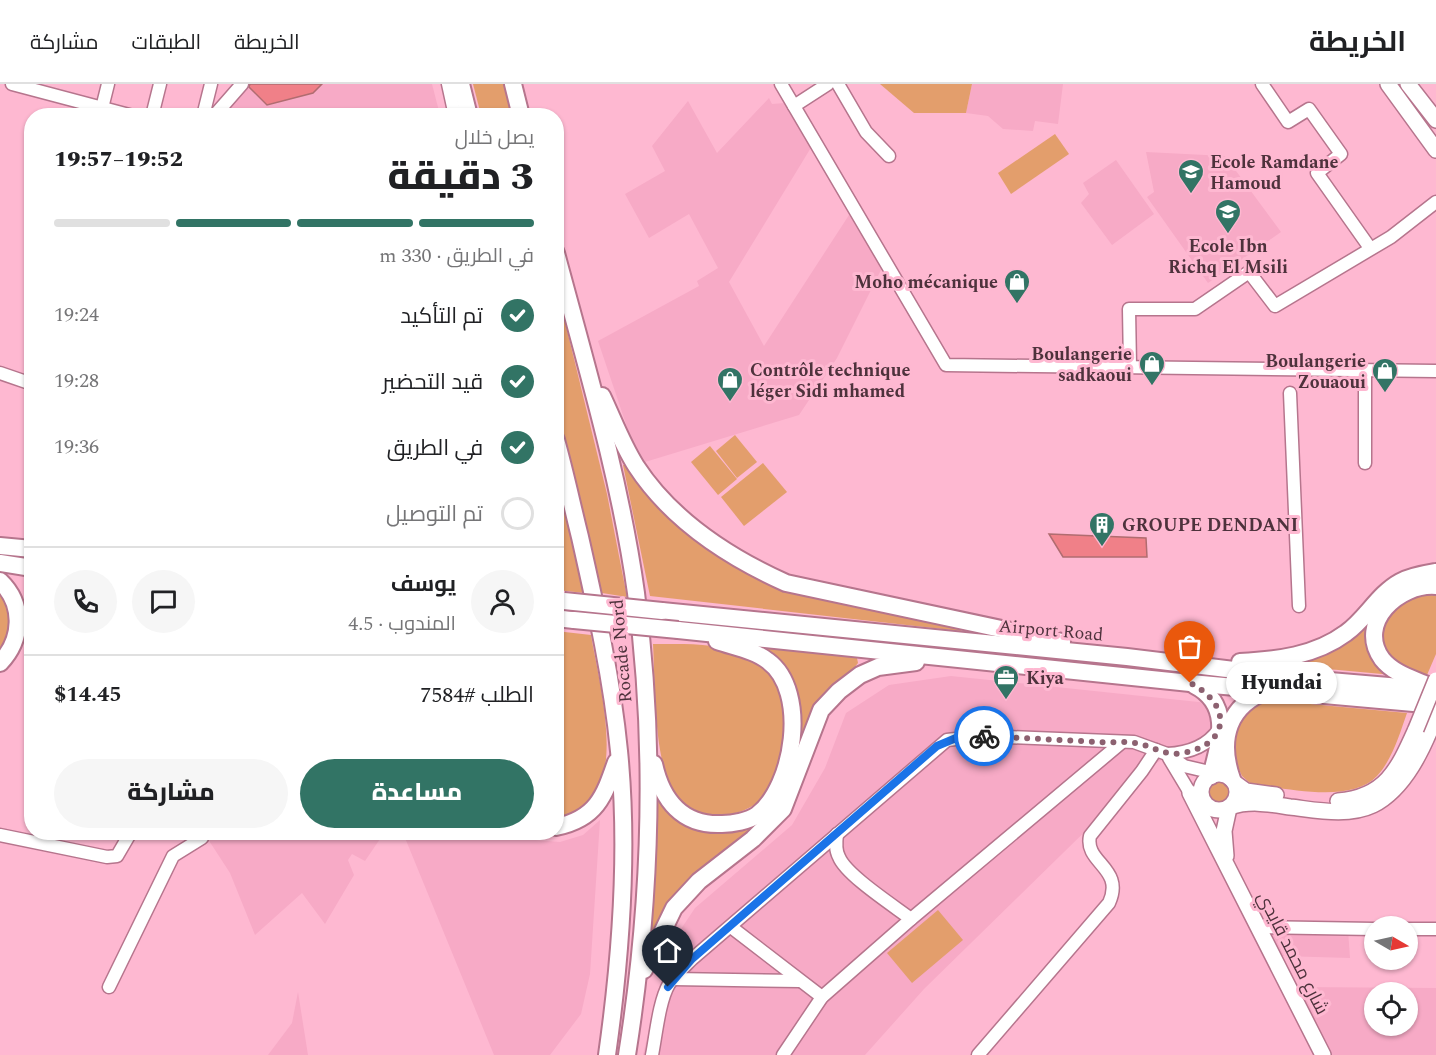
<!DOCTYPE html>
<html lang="ar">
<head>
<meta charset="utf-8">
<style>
	body { margin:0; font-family:Spectral,Cairo,serif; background:#f6f6f6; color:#202124; direction:rtl; height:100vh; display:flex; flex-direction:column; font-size:22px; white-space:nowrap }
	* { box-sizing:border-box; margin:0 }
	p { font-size:20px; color:#757577 }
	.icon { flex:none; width:33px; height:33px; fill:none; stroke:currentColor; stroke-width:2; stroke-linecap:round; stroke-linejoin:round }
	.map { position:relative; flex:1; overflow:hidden; direction:ltr }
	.drawer { position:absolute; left:24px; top:24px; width:540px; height:732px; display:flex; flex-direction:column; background:#fff; border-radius:24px; box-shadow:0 2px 4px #0004; direction:rtl }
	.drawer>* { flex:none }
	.needle { width:39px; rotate:99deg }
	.controls { position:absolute; left:1364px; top:832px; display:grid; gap:12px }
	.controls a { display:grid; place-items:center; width:54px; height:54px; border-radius:50%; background:#fff; box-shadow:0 2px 4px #0004; font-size:30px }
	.pin { position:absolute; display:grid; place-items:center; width:51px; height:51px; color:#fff; margin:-62px -26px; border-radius:50% 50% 50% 0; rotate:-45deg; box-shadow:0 0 6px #0007 }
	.pin .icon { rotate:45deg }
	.courier { position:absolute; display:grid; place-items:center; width:60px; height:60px; margin:-30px; border:4px solid #1a73e8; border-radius:50%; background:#fff; color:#222; box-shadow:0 2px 8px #0007 }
	.bubble { position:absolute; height:42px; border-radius:21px; background:#fff; box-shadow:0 2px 4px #0004; font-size:20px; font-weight:800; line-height:42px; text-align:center; direction:rtl }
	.summary em { font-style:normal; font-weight:800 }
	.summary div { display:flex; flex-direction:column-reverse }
	.summary { display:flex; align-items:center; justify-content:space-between; height:102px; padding:0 30px }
	h1 { font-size:39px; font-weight:800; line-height:45px }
	.bar { display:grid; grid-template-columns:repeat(4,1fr); gap:9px 6px; align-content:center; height:72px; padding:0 30px }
	.bar i { height:8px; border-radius:4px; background:#e0e0e0 }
	.bar .on { background:#327465 }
	.bar p { grid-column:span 4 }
	.line { display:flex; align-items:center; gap:15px; padding:0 30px; border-top:2px solid #e0e0e0 }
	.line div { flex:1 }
	.round { display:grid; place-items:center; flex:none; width:63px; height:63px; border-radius:32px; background:#f6f6f6 }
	ol { padding:0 30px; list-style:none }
	li { display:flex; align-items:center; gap:18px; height:66px }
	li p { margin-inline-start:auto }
	li .icon { padding:6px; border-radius:50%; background:#327465; color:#fff; stroke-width:4 }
	li:last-child { color:#757577 }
	li i { width:33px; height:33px; border:3px solid #e0e0e0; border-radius:50% }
	.action { display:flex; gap:12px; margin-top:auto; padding:12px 30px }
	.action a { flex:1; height:69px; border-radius:36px; background:#327465; color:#fff; font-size:24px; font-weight:800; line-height:69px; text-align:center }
	.action a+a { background:#f6f6f6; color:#202124 }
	header { display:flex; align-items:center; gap:36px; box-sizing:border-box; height:84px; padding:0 30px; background:#fff; border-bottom:2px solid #e0e0e0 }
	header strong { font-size:28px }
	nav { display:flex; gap:33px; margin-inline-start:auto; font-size:21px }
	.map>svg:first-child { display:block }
	.built { fill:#f7aac6; fill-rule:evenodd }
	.green { fill:#e39e6c }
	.building { fill:#f08088; stroke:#b06c70; stroke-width:1.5 }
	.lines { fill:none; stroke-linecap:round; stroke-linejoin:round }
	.minor-casing { stroke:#b6758d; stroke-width:15 }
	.major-casing { stroke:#b6758d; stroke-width:18 }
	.highway-casing { stroke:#b6758d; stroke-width:20 }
	.minor { stroke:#fff; stroke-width:12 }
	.major { stroke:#fff; stroke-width:15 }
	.highway { stroke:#fff; stroke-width:16 }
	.major-bridge-casing { stroke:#b6758d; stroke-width:18; stroke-linecap:butt }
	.highway-bridge-casing { stroke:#b6758d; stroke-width:20; stroke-linecap:butt }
	.major-bridge { stroke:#fff; stroke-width:15 }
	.highway-bridge { stroke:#fff; stroke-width:16 }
	.done { stroke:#8c6170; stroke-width:6; stroke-dasharray:0 10.8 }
	.route { stroke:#1a73e8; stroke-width:8 }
	.labels { text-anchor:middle; stroke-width:6; stroke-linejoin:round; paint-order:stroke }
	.poi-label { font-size:18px; font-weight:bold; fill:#4e323c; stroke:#feb8d1; text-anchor:start }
	.street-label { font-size:18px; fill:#4e323c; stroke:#feb8d1 }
</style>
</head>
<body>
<header>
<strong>الخريطة</strong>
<nav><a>الخريطة</a><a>الطبقات</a><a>مشاركة</a></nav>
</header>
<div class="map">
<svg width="1436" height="971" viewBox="0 0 1436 971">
	<rect width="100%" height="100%" fill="#feb8d1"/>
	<g class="built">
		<polygon points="244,0 432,0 440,31 214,32"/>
		<polygon points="972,0 1063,0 1058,40 1035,37 1033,47 1003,45 988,32 966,29"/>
		<polygon points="769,14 772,20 785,19 812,62 729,198 764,262 849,131 882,184 837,274 799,331 645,378 629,349 598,257 699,202 697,197 718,184 689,130 649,154 625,110 665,87 652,62 688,17 717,69"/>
		<polygon points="1146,68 1225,72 1281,148 1208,199 1147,113 1154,108"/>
		<polygon points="1116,76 1154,130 1112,161 1081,119 1089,110 1083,99"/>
		<polygon points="951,592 1208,619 1214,646 1202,657 1177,668 1154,680 924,905 865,971 643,971 658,906 681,845 695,824 792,741 825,684 846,629 889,601"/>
		<polygon points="600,736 590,890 581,930 550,971 494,971 403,749 512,749 535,756 560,758 583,751"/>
		<polygon points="204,749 384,749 365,777 352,770 348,776 354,791 325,840 302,809 255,851 230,789"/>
		<polygon points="1267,844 1348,846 1350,874 1281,872"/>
		<path d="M1296 903 1436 904V971H1329ZM1374 909H1407V942H1374Z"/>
		<polygon points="298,908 308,971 268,971 292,939"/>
	</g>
	<g class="green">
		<polygon points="473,0 506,0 513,31 481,31"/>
		<polygon points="880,0 972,0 966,29 914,29"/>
		<polygon points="1055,50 1069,70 1011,110 998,89"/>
		<polygon points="556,201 607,410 627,513 602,509 557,330"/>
		<polygon points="735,351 757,378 737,394 716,367"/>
		<polygon points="710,362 737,395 718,411 691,378"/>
		<polygon points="763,379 787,408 744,442 721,413"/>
		<polygon points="623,381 630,381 639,394 775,501 848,522 964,545 960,547 650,512"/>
		<polygon points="557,393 585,509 557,506"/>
		<path d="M0 509C17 527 14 550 0 569Z"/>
		<path d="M1436 509V570L1427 591C1415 588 1402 584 1392 576 1371 558 1385 522 1408 513 1416 510 1427 510 1436 509Z"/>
		<polygon points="1374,533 1393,591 1273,580"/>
		<path d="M556 547 591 551C599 601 636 726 557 734Z"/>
		<path d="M653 560C683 560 720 558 747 572 762 579 775 591 781 607 787 625 784 643 782 661 780 673 779 685 774 697 764 723 733 735 707 730 688 726 674 712 668 695 654 662 655 597 653 560Z"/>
		<polygon points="763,562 857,574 858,579 849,590 783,715 648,858 655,715 737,743 792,683 776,574"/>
		<path d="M1267 616 1407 629C1400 649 1392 676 1377 692 1351 720 1286 704 1251 700L1242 692 1236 679 1233 667 1235 645 1253 620Z"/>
		<circle cx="1219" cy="708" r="13"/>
		<polygon points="938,826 963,856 912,899 887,869"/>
	</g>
	<g class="building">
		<polygon points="250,0 322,0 313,9 267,21 249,3"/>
		<polygon points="1049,450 1146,454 1147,473 1063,473"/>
	</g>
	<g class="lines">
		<defs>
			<g id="minor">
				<polyline points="12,0 133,32"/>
				<polyline points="448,0 455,32"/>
				<polyline points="781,0 946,281 1436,287"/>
				<polyline points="838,0 866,48 889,72"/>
				<polyline points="1262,0 1288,38 1309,25 1341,70 1317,89 1370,164"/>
				<polyline points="794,22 828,0"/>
				<polyline points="102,24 108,0"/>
				<polyline points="152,32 160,0"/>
				<polyline points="203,32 211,0"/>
				<polyline points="214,32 242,0"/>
				<polyline points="1130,282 1129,225 1195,225 1249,188 1275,222 1391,153 1436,118"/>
				<polyline points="0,289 32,300"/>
				<polyline points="1290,309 1299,522"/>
				<polyline points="1365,379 1365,287"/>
				<path d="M1167 670C1188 669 1207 663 1219 645"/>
				<polyline points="1169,674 1190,709 1209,723"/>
				<path d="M837 750C836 758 835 766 839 773 846 791 894 822 911 835"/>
				<polyline points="0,751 107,773 117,772 131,748"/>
				<polyline points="731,843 822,913"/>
				<polyline points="1259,843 1374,845"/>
				<polyline points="1407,845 1436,845"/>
				<polyline points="673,895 800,897"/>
				<polyline points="109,903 173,772 202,754"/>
				<path d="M652 971C656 951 659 917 669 900 675 891 684 883 692 875L947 656 982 652 1134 658 1167 670 1184 682 1218 690"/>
				<polyline points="783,971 822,913 911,835 1121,659"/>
				<path d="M978 971 1109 819C1125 784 1084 779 1090 752L1142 687 1156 666"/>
			</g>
			<g id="major">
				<polyline points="1388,0 1436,66"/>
				<polyline points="1408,0 1436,36"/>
				<circle cx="1219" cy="708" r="18"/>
				<polyline points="1235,699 1246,707 1276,711"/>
				<polyline points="1190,709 1323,971"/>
				<path d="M1338 717C1386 713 1398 685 1416 645"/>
				<path d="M1230 723C1250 716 1270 720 1290 723 1316 726 1348 733 1373 721 1405 705 1424 663 1436 631"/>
				<polyline points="1226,772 1224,747 1229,724"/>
			</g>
			<g id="highway">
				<polyline points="461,0 469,32"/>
				<polyline points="513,0 521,32"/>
				<path d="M556 169C586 281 620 394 636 509 656 661 651 820 627 971"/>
				<path d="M602 312C613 335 622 360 636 382 672 437 728 473 786 499L1062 558"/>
				<path d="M556 356C565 388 572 421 580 453 596 524 612 595 619 667 629 767 621 872 607 971"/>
				<polyline points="0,462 32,465"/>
				<polyline points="0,479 32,484"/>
				<path d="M0 497C25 521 22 556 0 579"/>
				<polyline points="662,527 1127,573 1318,596 1436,606"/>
				<polyline points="556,534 574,536"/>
				<polyline points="678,546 1190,599 1436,621"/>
				<path d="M1240 578C1277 576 1315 572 1346 549 1366 535 1378 510 1400 498 1411 492 1424 490 1436 488"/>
				<path d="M1194 601C1232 620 1220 657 1211 692"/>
				<path d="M1427 601C1411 594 1393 589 1382 575 1356 539 1399 499 1436 502"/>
				<path d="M654 680C662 716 682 742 722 740 733 740 748 737 757 731 794 703 809 607 768 577 754 566 734 563 717 557"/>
				<path d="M1232 695C1218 655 1228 621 1269 606"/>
				<path d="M556 743C596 735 604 713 616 678"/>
				<polyline points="644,886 674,824 699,797 753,755 783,725 821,626 839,607 860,591 878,583 916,578"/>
			</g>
		</defs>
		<use href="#minor" class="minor-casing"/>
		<use href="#major" class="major-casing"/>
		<use href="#highway" class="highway-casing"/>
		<use href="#minor" class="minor"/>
		<use href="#major" class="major"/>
		<use href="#highway" class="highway"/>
		<defs>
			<polyline id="major-bridge" points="1416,645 1436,596"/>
			<g id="highway-bridge">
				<polyline points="564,517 662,527"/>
				<polyline points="574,536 678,546"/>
			</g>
		</defs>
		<use href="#major-bridge" class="major-bridge-casing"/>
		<use href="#highway-bridge" class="highway-bridge-casing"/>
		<use href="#major-bridge" class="major-bridge"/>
		<use href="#highway-bridge" class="highway-bridge"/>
	</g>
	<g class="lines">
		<path class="done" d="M984 652C1022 654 1060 656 1098 658 1110 659 1123 657 1135 659 1152 661 1165 673 1183 669 1231 660 1232 620 1190 599"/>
		<polyline class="route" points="668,903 692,875 937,662 956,654 984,652"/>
	</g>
	<defs>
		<symbol id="school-pin" viewBox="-11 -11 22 30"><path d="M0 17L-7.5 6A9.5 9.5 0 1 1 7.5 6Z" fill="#327465" stroke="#feb8d1"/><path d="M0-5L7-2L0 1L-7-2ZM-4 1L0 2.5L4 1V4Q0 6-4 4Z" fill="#fff"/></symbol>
		<symbol id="shop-pin" viewBox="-11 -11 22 30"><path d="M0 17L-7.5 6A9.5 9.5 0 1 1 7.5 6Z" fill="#327465" stroke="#feb8d1"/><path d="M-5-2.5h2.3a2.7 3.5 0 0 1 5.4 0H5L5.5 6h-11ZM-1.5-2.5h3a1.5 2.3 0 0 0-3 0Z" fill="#fff"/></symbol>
		<symbol id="building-pin" viewBox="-11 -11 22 30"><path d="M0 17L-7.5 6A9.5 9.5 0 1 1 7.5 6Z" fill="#327465" stroke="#feb8d1"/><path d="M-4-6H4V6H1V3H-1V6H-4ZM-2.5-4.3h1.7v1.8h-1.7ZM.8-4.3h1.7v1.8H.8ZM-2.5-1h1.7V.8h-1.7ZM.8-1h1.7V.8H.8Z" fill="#fff"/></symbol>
		<symbol id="office-pin" viewBox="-11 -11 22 30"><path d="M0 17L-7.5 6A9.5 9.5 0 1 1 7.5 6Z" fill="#327465" stroke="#feb8d1"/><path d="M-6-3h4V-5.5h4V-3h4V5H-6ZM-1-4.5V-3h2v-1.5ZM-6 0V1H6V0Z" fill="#fff"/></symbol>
	</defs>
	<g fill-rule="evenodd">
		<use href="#school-pin" x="1176" y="73" width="30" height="40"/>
		<use href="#school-pin" x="1213" y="113" width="30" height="40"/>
		<use href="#shop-pin" x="1002" y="183" width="30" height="40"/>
		<use href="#shop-pin" x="1137" y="265" width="30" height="40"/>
		<use href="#shop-pin" x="1370" y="272" width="30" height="40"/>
		<use href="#shop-pin" x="715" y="281" width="30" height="40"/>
		<use href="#building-pin" x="1087" y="426" width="30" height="40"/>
		<use href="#office-pin" x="991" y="579" width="30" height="40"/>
	</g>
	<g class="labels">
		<g class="poi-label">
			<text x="1210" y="84">Ecole Ramdane<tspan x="1210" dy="21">Hamoud</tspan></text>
			<text x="1228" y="168" text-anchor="middle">Ecole Ibn<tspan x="1228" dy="21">Richq El Msili</tspan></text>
			<text x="998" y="204" text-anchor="end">Moho mécanique</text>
			<text x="1132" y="276" text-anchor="end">Boulangerie<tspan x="1132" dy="21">sadkaoui</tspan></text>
			<text x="1366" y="283" text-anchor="end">Boulangerie<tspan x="1366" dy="21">Zouaoui</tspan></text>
			<text x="750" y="292">Contrôle technique<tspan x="750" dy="21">léger Sidi mhamed</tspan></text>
			<text x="1122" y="447">GROUPE DENDANI</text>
			<text x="1026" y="600">Kiya</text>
		</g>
		<g class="street-label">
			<text transform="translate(1051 546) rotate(5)" y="6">Airport Road</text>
			<text transform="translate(621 567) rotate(-95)" y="6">Rocade Nord</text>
			<text transform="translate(1293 869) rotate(63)" y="6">شارع محمد قايدي</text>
		</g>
	</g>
</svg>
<div class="controls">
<a><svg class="needle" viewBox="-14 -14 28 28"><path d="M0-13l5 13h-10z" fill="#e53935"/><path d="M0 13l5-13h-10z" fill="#757577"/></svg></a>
<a><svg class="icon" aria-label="locate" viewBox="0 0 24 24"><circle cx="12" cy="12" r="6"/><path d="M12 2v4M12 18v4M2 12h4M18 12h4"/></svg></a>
</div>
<div class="pin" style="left:1190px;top:599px;background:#ea580c"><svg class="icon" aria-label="bag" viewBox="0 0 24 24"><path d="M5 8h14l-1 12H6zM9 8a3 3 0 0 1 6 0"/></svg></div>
<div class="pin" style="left:668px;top:903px;background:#1f2937"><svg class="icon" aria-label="home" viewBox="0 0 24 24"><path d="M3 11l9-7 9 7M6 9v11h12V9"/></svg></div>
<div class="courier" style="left:984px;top:652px"><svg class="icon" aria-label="bike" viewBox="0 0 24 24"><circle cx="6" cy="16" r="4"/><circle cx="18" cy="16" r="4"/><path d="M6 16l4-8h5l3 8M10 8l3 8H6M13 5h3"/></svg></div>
<div class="bubble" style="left:1226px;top:578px;width:111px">Hyundai</div>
<section class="drawer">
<div class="summary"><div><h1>3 دقيقة</h1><p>يصل خلال</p></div><em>19:52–19:57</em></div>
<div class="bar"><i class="on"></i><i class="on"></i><i class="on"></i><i></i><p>في الطريق · 330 m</p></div>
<ol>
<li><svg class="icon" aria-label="check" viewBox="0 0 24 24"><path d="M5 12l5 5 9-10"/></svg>تم التأكيد<p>19:24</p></li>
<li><svg class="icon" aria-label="check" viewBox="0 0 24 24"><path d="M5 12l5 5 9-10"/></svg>قيد التحضير<p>19:28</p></li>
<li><svg class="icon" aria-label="check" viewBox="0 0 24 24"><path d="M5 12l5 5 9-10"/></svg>في الطريق<p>19:36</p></li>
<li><i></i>تم التوصيل</li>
</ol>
<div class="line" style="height:108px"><a class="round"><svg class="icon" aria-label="person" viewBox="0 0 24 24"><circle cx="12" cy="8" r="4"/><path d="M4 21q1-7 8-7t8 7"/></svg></a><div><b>يوسف</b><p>المندوب · 4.5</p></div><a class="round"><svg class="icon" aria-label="chat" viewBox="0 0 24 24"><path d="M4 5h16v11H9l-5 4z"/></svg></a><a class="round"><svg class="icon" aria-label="phone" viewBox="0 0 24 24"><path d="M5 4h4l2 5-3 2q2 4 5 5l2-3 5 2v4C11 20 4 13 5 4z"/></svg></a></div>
<div class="line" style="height:78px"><div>الطلب #7584</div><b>$14.45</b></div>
<div class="action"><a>مساعدة</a><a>مشاركة</a></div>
</section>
</div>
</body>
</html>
